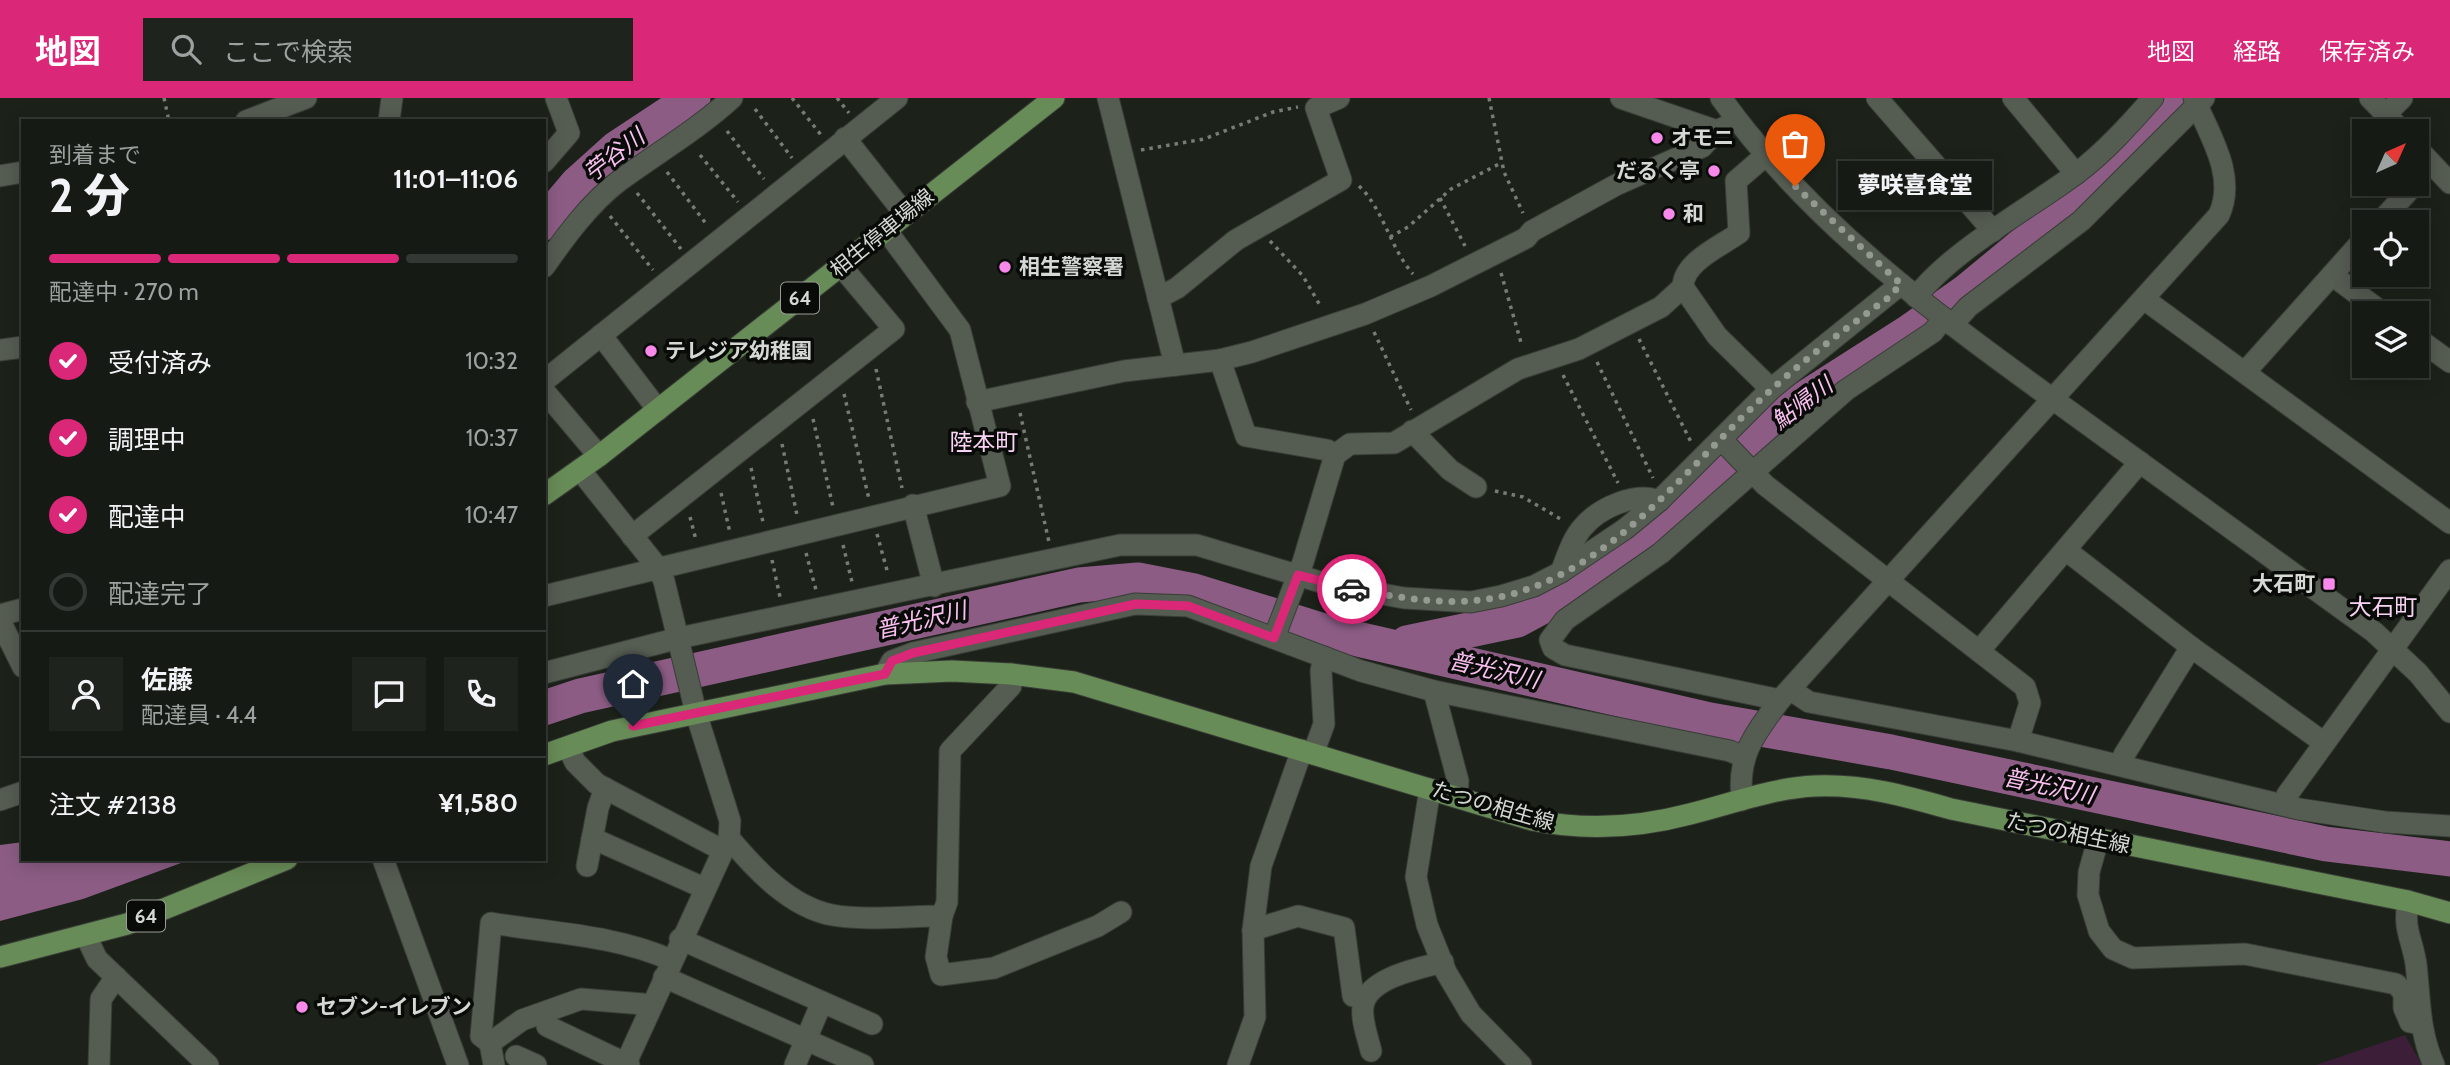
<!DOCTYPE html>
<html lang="ja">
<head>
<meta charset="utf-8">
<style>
	body { margin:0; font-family:Cabin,"Noto Sans JP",sans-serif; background:#1e231d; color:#f1f3f6; height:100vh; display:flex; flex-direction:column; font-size:26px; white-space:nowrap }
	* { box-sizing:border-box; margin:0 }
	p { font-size:23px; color:#9da1a0 }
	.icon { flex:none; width:38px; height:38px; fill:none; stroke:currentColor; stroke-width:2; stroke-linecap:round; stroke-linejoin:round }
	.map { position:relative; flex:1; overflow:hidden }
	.details { position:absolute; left:21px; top:21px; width:525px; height:742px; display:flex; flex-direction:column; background:#151a14; border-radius:0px; box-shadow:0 4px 18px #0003,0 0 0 2px #343834 }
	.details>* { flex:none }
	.needle { width:46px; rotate:45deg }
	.buttons { position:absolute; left:2352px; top:21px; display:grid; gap:14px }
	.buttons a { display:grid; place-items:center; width:77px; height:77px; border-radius:0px; background:#151a14; box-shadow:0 4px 18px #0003,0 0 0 2px #343834; font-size:35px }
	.pin { position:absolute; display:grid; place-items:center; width:60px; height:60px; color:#fff; margin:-72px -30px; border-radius:50% 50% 50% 0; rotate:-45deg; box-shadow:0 0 7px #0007 }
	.pin .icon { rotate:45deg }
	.courier { position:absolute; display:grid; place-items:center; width:70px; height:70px; margin:-35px; border:5px solid #db2777; border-radius:50%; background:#fff; color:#222; box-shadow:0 2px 9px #0007 }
	.bubble { position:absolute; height:49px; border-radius:0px; background:#151a14; box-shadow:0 4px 18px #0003,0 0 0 2px #343834; font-size:23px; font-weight:800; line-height:49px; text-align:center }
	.summary em { font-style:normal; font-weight:800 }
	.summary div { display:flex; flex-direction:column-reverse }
	.summary { display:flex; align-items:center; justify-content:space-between; height:119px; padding:0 28px }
	h1 { font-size:46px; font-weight:800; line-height:52px }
	.bar { display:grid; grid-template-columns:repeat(4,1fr); gap:10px 7px; align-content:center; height:84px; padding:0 28px }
	.bar i { height:9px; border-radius:5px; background:#343834 }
	.bar .selected { background:#db2777 }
	.bar p { grid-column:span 4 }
	.line { display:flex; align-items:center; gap:18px; padding:0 28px; border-top:2px solid #343834 }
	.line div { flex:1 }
	.round { display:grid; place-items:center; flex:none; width:74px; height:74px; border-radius:0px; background:#1e231d }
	ol { padding:0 28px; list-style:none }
	li { display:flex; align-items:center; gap:21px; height:77px }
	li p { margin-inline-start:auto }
	li .icon { padding:7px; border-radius:50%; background:#db2777; color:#fff; stroke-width:4 }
	li:last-child { color:#9da1a0 }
	li i { width:38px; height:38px; border:4px solid #343834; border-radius:50% }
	header { display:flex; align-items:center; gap:42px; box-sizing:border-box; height:98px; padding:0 35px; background:#db2777; color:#fff }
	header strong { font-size:33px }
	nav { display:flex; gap:38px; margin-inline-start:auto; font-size:24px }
	.search { width:490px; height:63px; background:#1e231d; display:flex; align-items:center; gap:18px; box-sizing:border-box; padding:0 24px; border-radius:0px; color:#9da1a0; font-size:26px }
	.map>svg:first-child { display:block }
	.green { fill:#3c1e38 }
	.water { fill:#8c5c85 }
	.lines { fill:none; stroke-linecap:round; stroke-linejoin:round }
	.river { stroke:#8c5c85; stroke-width:35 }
	.minor-casing { stroke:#383d36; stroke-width:23 }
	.major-casing { stroke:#383d36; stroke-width:23 }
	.path { stroke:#777c75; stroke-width:3.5; stroke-dasharray:3.5 5; stroke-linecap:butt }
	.minor { stroke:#555c52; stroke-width:21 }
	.major { stroke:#688c57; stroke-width:21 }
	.done { stroke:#949992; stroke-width:7; stroke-dasharray:0 12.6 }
	.route { stroke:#db2777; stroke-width:9 }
	.poi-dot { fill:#f888ea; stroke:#080b07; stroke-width:2.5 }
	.labels { text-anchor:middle; stroke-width:7; stroke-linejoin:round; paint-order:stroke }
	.shield { fill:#080b07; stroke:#989b96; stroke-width:2 }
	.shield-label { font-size:19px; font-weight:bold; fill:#d5d9d3 }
	.poi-label { font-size:21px; font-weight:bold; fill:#d5d9d3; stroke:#080b07; text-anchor:start }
	.street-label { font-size:21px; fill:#d5d9d3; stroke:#080b07 }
	.water-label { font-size:23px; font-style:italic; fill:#fbc0f1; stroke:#080b07 }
	.neighbourhood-label { font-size:23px; fill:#f9d3f3; stroke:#080b07 }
</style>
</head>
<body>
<header>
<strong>地図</strong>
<div class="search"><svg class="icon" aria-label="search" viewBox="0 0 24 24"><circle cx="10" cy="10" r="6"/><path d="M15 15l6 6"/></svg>ここで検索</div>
<nav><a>地図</a><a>経路</a><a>保存済み</a></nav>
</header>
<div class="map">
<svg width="2450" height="967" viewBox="0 0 2450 967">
	<rect width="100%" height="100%" fill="#1c221a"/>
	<polygon class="green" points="2405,937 2422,967 2316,967"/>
	<polygon class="water" points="23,744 23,761 192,761 83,801 0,823 0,747"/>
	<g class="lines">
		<g class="river">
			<polyline points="544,125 577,86 617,50 693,0"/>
			<polyline points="1407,545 1517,522 1571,493 1640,441 1793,308 1909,234 1967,193 2098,85 2178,0"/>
			<polyline points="544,610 580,598 1079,487 1138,482 1194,493 1327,534 1710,622 1891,654 2326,746 2450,761"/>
		</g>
		<defs>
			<g id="minor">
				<polyline points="1108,0 1175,267"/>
				<polyline points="1621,0 1717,33 1727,28"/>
				<path d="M1721 0C1816 133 1952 228 2083 323 2180 393 2277 464 2374 534L2418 575 2450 614"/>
				<polyline points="1877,0 1993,133"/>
				<polyline points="2013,0 2076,76"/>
				<polyline points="2370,0 2402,33"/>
				<polyline points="2386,16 2402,0"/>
				<polyline points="246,23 306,0"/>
				<polyline points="389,23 392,0"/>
				<polyline points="845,40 905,116"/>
				<polyline points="2417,50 2450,85"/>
				<path d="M1766 57 1736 83 1739 135C1721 148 1683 164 1683 189L1717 238 1771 291"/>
				<polyline points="544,64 569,35 556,0"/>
				<polyline points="0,78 23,74"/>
				<polyline points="2380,124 2415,86"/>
				<path d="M544 169C565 139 590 105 619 83 657 55 697 32 732 0"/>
				<polyline points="2332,177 2383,215"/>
				<path d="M1916 199C1952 152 2029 111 2077 75 2105 54 2130 26 2153 0"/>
				<polyline points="1158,200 1177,190 1236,142 1341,82 1316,10 1339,0"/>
				<polyline points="2144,201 2450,425"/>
				<polyline points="1952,227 1968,209 2081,123 2204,0"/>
				<polyline points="601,237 658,312"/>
				<polyline points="2417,240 2450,264"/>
				<polyline points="0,252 23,249"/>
				<polyline points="1220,262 1246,338 1327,352 1335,357"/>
				<polyline points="2245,274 2364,141"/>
				<polyline points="544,283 897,0"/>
				<polyline points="544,293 599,358"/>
				<polyline points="977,304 1124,273 1220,262 1252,254 1365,216 1431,188 1526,140 1532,133 1616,87 1702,49 1717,33"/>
				<polyline points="1412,333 1450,372 1476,389"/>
				<polyline points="1721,341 1765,387 2025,589 2030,605 2018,643"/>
				<polyline points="580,372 658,470 664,483 696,615 730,723 729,740 625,967"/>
				<polyline points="913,407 934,488"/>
				<polyline points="632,438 894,231 841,168"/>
				<polyline points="2067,453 2191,549 2323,644"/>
				<path d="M1561 474C1567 459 1572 441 1583 429 1599 410 1636 393 1659 403"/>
				<polyline points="544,498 1000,388 960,232 886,132"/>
				<polyline points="0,517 23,511"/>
				<polyline points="0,523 23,569"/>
				<polyline points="1274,540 1303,464 1335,357 1350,346 1394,345 1518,271 1579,251 1661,209 1683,189"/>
				<polyline points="1979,553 2140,364"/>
				<polyline points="544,575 679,540 1120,447 1197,447 1327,486 1404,500 1471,504 1501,498 1534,488 1561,474 1625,431 1659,403 1771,291 1901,186"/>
				<polyline points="885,576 892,563 913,555 1135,506 1188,508 1361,573 1434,593 1730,653 1744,659"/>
				<polyline points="1791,592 1809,604 2018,643 2299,711 2385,724 2450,728"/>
				<polyline points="1434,593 1458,683 1457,699"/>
				<polyline points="1780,602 1565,557 1553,550 1550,542 1565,522 1661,455 1846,292 1933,234 1944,220"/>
				<polyline points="568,649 575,664 597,686 722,752"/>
				<polyline points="1313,656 1324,626 1321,573 1324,559"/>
				<polyline points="2121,666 2124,657 2191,549"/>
				<polyline points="1430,691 1416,779 1427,827 1446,874 1471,916 1521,967"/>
				<polyline points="0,702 23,694"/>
				<path d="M1742 702C1737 657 1754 637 1780 602L2219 117C2237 77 2209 37 2194 0"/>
				<polyline points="2284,707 2287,697 2450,472"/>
				<polyline points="592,740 704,790"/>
				<path d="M729 740C755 771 790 809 832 817 867 823 906 818 942 818L947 804 950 653 1011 588V576"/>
				<polyline points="2098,742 2089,774 2088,797 2099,833 2113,851 2133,860 2245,856 2396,886 2404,895 2404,910 2410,924 2420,926"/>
				<polyline points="383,761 458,967"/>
				<polyline points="587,768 598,710 605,690"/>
				<path d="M2408 803C2403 832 2412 840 2416 866 2420 902 2419 934 2434 967"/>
				<polyline points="942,818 936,859 941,877 994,870 1098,828 1121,814"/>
				<polyline points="1253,832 1298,818 1344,830 1353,898"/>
				<polyline points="86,838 97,861 208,967"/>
				<polyline points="680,841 872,926"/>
				<polyline points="664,879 863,967"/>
				<polyline points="547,928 629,967"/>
				<path d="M490 945 481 938 491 825C551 835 616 837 671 862"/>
				<path d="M1371 953C1368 940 1361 922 1363 909 1366 880 1420 870 1443 864"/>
				<polyline points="516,958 536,967"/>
				<polyline points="99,967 101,901 116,879"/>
				<polyline points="494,967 490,945 522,922 581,901 643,906 650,910"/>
				<polyline points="795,967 822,904"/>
				<polyline points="1238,967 1255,919 1253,832 1261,768 1302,652"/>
			</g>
			<g id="major">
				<polyline points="544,397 599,358 1054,0"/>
				<path d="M544 657 612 633 885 576 952 573 1011 576 1074 584 1532 722C1586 733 1637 730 1690 716 1731 706 1772 690 1815 688 1863 686 1906 698 1951 711L2408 803 2450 815"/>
				<polyline points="0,859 127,826 287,761"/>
			</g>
		</defs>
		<use href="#minor" class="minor-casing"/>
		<use href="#major" class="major-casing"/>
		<g class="path">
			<polyline points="164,0 169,23"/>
			<polyline points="792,0 821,37"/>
			<polyline points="837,0 849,15"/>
			<polyline points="1489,0 1504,74 1523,115"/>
			<polyline points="755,11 792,60"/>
			<polyline points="727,33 764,81"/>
			<polyline points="1141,52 1204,41 1273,14 1298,9"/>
			<polyline points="700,57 738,104"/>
			<polyline points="667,74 707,127"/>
			<path d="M1359 88C1384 112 1390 150 1413 176"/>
			<polyline points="637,95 681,151"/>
			<polyline points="1440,100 1465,148"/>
			<polyline points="610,118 653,172"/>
			<polyline points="1390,139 1408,129 1451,91 1501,65"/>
			<polyline points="1270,143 1303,178 1321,209"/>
			<polyline points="1501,175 1522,248"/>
			<polyline points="1374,234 1411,312"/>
			<polyline points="1639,241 1691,344"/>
			<polyline points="1597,264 1653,380"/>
			<polyline points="876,271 902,390"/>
			<polyline points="1563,277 1618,385"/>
			<polyline points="844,296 869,401"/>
			<polyline points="1020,315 1049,444"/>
			<polyline points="813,321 833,409"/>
			<polyline points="782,346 797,417"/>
			<polyline points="751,370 763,424"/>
			<polyline points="1495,393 1523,399 1564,423"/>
			<polyline points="721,395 730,435"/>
			<polyline points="690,419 696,442"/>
			<polyline points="877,436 888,476"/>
			<polyline points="843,447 852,484"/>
			<polyline points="806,455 816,492"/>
			<polyline points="772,462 780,499"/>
		</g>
		<use href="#minor" class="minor"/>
		<use href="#major" class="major"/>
	</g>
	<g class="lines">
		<path class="done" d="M1352 491C1402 500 1450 509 1500 499 1614 474 1689 365 1771 292 1808 258 1848 229 1888 200L1901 186 1795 88"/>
		<polyline class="route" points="633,628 885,576 892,563 913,555 1136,506 1188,508 1274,540 1298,477 1352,491"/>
	</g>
	<g class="poi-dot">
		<circle cx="1657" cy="40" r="7"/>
		<circle cx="1714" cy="73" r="7"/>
		<circle cx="1669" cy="116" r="7"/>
		<circle cx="1005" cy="169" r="7"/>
		<circle cx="651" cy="253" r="7"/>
		<rect x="2322" y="479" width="14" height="14" rx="3.5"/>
		<circle cx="302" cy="909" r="7"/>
	</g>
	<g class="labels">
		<g class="shield">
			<rect x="781" y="184.5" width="38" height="31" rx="5"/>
			<rect x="127" y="802.5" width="38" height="31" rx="5"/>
		</g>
		<g class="shield-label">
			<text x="800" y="207">64</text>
			<text x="146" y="825">64</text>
		</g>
		<g class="poi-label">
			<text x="1671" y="47">オモニ</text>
			<text x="1700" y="80" text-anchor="end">だるく亭</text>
			<text x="1683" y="123">和</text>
			<text x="1019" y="176">相生警察署</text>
			<text x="665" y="260">テレジア幼稚園</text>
			<text x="2315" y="493" text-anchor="end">大石町</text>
			<text x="316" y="916">セブン-イレブン</text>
		</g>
		<g class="street-label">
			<text transform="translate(882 135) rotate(-39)" y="7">相生停車場線</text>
			<text transform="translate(1493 708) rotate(16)" y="7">たつの相生線</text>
			<text transform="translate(2068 735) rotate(12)" y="7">たつの相生線</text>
		</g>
		<g class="water-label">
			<text transform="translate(614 57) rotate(-38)" y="8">苧谷川</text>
			<text transform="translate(1802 305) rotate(-37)" y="8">鮎帰川</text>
			<text transform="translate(921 522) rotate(-13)" y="8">普光沢川</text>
			<text transform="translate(1494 572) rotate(13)" y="8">普光沢川</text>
			<text transform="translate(2049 688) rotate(12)" y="8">普光沢川</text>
		</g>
		<g class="neighbourhood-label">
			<text x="984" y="352">陸本町</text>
			<text x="2383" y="517">大石町</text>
		</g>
	</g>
</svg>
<div class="buttons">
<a><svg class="needle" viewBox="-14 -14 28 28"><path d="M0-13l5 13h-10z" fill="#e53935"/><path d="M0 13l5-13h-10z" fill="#9da1a0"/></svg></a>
<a><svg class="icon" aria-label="locate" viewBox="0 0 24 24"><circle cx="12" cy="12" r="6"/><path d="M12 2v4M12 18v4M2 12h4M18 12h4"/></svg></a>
<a><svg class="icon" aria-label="layers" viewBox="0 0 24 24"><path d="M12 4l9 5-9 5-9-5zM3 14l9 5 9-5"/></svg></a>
</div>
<div class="pin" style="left:1795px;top:88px;background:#ea580c"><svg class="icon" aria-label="bag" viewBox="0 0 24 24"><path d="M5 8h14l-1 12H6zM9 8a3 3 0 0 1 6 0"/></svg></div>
<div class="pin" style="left:633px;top:628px;background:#1f2937"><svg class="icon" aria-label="home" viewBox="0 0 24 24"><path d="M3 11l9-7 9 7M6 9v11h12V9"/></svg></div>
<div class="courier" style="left:1352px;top:491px"><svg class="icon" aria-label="car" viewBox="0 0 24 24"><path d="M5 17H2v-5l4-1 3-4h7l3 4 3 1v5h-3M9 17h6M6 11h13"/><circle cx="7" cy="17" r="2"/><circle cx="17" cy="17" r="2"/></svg></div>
<div class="bubble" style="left:1838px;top:63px;width:154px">夢咲喜食堂</div>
<section class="details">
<div class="summary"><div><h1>2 分</h1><p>到着まで</p></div><em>11:01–11:06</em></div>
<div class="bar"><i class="selected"></i><i class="selected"></i><i class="selected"></i><i></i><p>配達中 · 270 m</p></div>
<ol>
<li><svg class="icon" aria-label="check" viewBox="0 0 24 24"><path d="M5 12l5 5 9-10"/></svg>受付済み<p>10:32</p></li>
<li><svg class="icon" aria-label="check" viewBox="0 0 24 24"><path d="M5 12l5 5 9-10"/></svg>調理中<p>10:37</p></li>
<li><svg class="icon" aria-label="check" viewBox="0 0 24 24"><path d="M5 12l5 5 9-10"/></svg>配達中<p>10:47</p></li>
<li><i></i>配達完了</li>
</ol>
<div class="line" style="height:126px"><a class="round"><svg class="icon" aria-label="person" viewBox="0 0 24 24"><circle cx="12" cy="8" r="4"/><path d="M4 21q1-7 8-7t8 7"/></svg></a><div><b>佐藤</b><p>配達員 · 4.4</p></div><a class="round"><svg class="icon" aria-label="chat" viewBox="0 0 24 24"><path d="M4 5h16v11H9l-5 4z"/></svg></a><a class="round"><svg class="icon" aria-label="phone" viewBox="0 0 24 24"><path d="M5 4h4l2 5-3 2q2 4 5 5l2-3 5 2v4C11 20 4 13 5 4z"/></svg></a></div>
<div class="line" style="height:91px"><div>注文 #2138</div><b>¥1,580</b></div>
</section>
</div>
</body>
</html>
